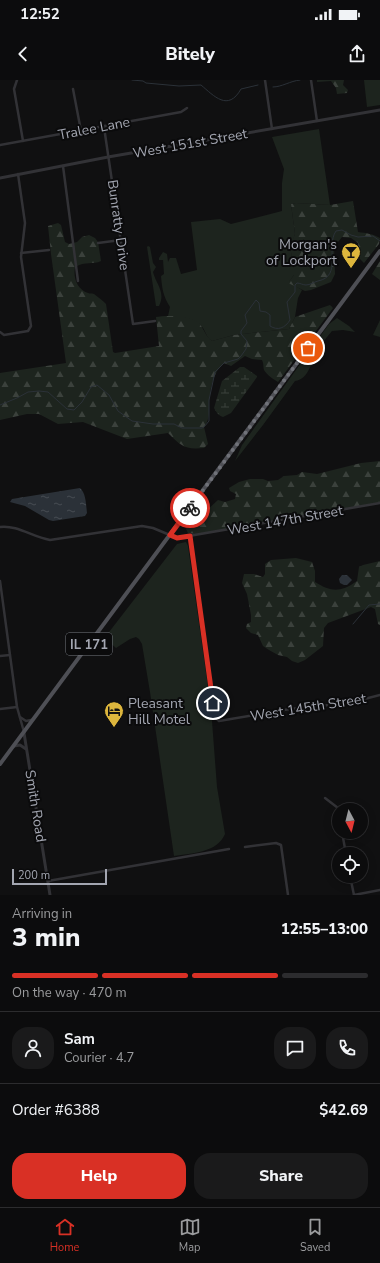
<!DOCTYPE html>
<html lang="en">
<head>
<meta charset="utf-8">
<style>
	body { margin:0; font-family:"Nunito Sans",sans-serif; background:#1a1a1b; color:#f1f3f6; height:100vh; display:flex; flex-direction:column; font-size:15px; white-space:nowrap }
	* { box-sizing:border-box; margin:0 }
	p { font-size:13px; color:#9a9b9d }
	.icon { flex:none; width:22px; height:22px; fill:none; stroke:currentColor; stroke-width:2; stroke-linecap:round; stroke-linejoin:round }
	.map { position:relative; height:815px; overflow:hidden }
	.side { display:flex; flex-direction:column; background:#0c0c0d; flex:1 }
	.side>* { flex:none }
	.needle { width:26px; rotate:173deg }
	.controls { position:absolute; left:332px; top:723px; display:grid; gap:8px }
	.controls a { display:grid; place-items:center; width:36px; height:36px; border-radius:50%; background:#0c0c0d; box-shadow:0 2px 10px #0003,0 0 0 1px #2c2c2e; font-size:20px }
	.scale { position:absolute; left:12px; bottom:10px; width:95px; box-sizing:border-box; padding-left:4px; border:2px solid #a3a6b1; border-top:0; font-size:11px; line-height:14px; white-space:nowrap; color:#a3a6b1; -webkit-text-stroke:3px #0b0b0c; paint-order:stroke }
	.pin { position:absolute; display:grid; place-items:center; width:34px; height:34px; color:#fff; margin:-17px; border:2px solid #fff; border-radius:50%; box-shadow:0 1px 4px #0007 }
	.courier { position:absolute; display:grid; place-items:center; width:40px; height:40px; margin:-20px; border:3px solid #d93025; border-radius:50%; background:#fff; color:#222; box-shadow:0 1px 5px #0007 }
	.overview em { font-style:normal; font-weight:800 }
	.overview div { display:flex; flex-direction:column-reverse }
	.overview { display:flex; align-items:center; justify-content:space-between; height:68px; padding:0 12px }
	h1 { font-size:26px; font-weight:800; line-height:30px }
	.bar { display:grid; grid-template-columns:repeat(4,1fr); gap:6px 4px; align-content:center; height:48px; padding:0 12px }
	.bar i { height:5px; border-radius:3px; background:#2c2c2e }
	.bar .current { background:#d93025 }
	.bar p { grid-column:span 4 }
	.line { display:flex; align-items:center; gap:10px; padding:0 12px; border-top:1px solid #2c2c2e }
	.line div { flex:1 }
	.round { display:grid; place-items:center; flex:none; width:42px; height:42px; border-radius:16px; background:#1a1a1b }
	.primary-button { display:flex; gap:8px; margin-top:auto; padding:8px 12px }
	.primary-button a { flex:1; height:46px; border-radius:16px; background:#d93025; color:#fff; font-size:16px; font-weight:800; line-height:46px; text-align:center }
	.primary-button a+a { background:#1a1a1b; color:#f1f3f6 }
	.status { display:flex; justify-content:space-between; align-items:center; height:28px; padding:0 20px; background:#0c0c0d; direction:ltr }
	.status svg { height:11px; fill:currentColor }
	header { display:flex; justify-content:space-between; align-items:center; height:52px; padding:0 12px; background:#0c0c0d; font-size:18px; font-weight:800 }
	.dock { display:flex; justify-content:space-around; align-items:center; height:56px; border-top:1px solid #2c2c2e; background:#0c0c0d; font-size:11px; color:#9a9b9d }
	.dock a { display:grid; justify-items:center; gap:2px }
	.dock .current { color:#d93025 }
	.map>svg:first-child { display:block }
	.grass { fill:#1d241e }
	.forest { fill:url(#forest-firs) }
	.wetland { fill:url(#wetland-marsh) }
	.water { fill:url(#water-ripples) }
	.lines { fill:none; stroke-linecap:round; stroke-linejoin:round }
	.stream { stroke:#2b3138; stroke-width:1 }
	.minor { stroke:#323236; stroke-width:2.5 }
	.tertiary { stroke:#323236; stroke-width:3 }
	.primary { stroke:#4e4f55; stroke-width:4 }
	.done { stroke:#707279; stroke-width:4; stroke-dasharray:0 7.2 }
	.route { stroke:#d93025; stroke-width:5 }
	.labels { text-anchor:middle; stroke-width:4; stroke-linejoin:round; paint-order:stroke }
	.shield { fill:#0b0b0c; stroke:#757880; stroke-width:1 }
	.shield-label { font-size:13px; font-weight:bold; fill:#a3a6b1 }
	.street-label { font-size:14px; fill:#a3a6b1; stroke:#0b0b0c }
	.poi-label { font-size:14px; fill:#a3a6b1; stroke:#0b0b0c; text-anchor:end }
</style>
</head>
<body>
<div class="status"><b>12:52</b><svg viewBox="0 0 49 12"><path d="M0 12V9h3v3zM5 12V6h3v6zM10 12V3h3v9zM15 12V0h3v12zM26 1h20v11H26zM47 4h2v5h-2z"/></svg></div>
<header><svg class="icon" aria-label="back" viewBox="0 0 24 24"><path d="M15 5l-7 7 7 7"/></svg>Bitely<svg class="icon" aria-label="share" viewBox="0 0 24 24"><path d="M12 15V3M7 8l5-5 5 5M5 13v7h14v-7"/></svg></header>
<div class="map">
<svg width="380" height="815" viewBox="0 0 380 815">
	<defs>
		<pattern id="forest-firs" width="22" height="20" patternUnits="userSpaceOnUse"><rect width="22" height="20" fill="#1d241e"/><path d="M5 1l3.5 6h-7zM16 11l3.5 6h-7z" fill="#3b413c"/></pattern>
		<pattern id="wetland-marsh" width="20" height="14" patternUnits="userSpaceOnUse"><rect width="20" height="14" fill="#1d241e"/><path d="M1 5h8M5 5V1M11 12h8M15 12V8" fill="none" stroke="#3b413c"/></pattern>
		<pattern id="water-ripples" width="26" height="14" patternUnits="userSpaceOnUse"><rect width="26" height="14" fill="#2b3138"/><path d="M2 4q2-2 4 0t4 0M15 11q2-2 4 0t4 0" fill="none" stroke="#474c52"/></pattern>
	</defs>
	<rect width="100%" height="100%" fill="#101011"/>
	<g class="grass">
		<polygon points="364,0 380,0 380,25 367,27"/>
		<path d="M319 49 330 125 296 123 291 124 295 154 293 160 289 161 294 188V195L289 202 302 210 298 218 295 237 289 249 234 255 212 261C207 258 206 253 203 248 194 236 182 238 168 236L170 227C163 216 162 208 161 196L164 194 163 180H159V178L163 172 167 174 168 182 170 178H176L181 194 197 190 191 142 220 139 231 144 282 131V103L284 89 272 57Z"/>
		<path d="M148 166 150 167 153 183 156 187 153 192C156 204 166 212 159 226H156L147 167Z"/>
		<path d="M337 238 349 246 355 252 343 250 332 251C327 257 322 263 318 269 311 280 310 299 295 301L263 345 235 381 242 365 329 244Z"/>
		<polygon points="380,240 380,257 373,255"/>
		<path d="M186 462 188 466 211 628 217 707 225 754C217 773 192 773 174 776L150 612 142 564 139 559 136 557 130 559 116 568 108 561 106 556 177 464Z"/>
	</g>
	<g class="forest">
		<polygon points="317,0 344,0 343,5 348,10 347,13 337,14 336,8 331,1 317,2"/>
		<path d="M353 121 358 152C366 153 373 154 380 158L379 164 364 183 360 179 358 163 351 158 342 157 334 167 335 194 331 202 311 210 305 211 288 203 294 195V188L289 161 293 159 295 154 291 124 296 123 330 125Z"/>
		<path d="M58 143 61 145 65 162 69 164 77 162 82 157 89 155 95 158 98 162 101 181C93 185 85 181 75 187 73 198 77 209 88 213 90 214 91 213 94 214 98 217 103 221 106 224L113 272 115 273 159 266 156 237C165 235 192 235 199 243 204 249 206 257 212 261L234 255 289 249 295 237 330 225 333 228 278 302C273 299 267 295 264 290 263 286 264 284 262 280L252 279 245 276 231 286 224 283C213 292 210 309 209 323 209 332 210 339 204 347L208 364 204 368C185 370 181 366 168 353L127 359 83 342 58 344 39 334H27L0 340V293L66 283 51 174 48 146Z"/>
		<polygon points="380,181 380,200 372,194"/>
		<polygon points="380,381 380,423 196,454 188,453 186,449 191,442 194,440 201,442 205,432 218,420 225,422 235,419 236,414 230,411 229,408 239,402 250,399 263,399 268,401 278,400 284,396 297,395 302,392 317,394 361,383"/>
		<path d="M296 478 312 482 315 491V502C331 512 340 513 357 501L359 487 363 485 380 481V545L378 544 375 529 371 527 328 543 324 548 323 566 305 580 298 583 292 581 287 577 278 575 269 570 263 566 258 555 251 553 246 548 247 544 251 542V535L247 514 242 503 244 494H254L263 497 265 494V484L271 480Z"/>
	</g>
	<path class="wetland" d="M240 287H244L257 296V297L231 333 223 337C218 335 217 333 214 328L222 301Z"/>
	<g class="water">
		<path d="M80 408C86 413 86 425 87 433L85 436 53 441 49 440 25 426 10 422 12 419Z"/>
		<polygon points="342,495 347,495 352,500 347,505 344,505 340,503 339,499"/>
	</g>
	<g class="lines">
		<g class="stream">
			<path d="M132 0 143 1 146 3 179 6 201 5C214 16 228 32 241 9L258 5"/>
			<path d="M273 7C282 7 290 1 300 0"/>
			<path d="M0 325 17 318 28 312 39 311 48 312 67 329 74 330 82 322 91 307 97 305 109 315 118 331 132 341 153 344H174L182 348H202L204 347 209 341V320L215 292 224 283 238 279 241 276 246 269 247 261 241 254V251L247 243 245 235 256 220 259 223 260 231 266 232 270 235V246C278 251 285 248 290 240L287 222 295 212V205L297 203C300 203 303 205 306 205 310 205 314 202 318 201 343 196 325 167 336 151L342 150 351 155 358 157 373 156 380 161"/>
			<polyline points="353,544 369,525 380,524"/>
		</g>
		<g class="minor">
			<polyline points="17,0 14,9 23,61"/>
			<polyline points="265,0 272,49"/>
			<polyline points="311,0 317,41"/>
			<polyline points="73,9 81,51"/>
			<polyline points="104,47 133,244 155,241"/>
			<polyline points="0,65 181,32 187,28"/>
			<polyline points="63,86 78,201"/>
			<polyline points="98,163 121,160"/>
			<polyline points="21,173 49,170"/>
			<polyline points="0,252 4,255 28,251 31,246 21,177 25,143 18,94"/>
			<path d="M0 447C18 445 32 457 50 460L142 446 153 448 177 458 380 423"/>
			<polyline points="190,456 215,637 219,641 290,629 349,623 380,615"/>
			<polyline points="0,501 17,627 24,652"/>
			<polyline points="0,576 10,575"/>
			<polyline points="0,629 17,627"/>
			<polyline points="20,637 26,641 31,640"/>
			<polyline points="325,718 338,728 339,735"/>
			<polyline points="342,752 346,774"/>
			<polyline points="245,767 276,763 281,765 288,815"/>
			<polyline points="350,796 354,815"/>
			<polyline points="48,801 229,769"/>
			<polyline points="354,815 380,810"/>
		</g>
		<g class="tertiary">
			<polyline points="0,98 108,77 380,30"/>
			<polyline points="24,653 50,815"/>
			<polyline points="14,666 20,665 26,669"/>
		</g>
		<polyline class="primary" points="0,684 380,171"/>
	</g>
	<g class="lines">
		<polyline class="done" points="190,428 308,268"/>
		<polyline class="route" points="190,428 170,455 177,458 190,456 213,623"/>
	</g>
	<defs>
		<symbol id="bar-pin" viewBox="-11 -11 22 30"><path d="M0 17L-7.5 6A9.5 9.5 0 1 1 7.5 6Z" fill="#ddb63d" stroke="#0b0b0c"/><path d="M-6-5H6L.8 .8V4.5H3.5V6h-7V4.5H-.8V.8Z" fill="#111"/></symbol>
		<symbol id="hotel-pin" viewBox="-11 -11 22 30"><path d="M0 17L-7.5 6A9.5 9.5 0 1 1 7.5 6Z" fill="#ddb63d" stroke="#0b0b0c"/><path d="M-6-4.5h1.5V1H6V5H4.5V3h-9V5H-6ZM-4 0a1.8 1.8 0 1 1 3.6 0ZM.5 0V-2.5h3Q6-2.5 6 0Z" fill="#111"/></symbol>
	</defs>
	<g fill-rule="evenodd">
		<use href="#bar-pin" x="340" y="161" width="22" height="30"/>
		<use href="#hotel-pin" x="103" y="620" width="22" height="30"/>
	</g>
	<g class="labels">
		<rect class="shield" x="66" y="553" width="46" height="22" rx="3"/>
		<g class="shield-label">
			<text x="89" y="569">IL 171</text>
		</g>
		<g class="street-label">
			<text transform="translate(94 48) rotate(-11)" y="5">Tralee Lane</text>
			<text transform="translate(190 63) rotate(-10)" y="5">West 151st Street</text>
			<text transform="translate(119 145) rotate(82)" y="5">Bunratty Drive</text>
			<text transform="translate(285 440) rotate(-10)" y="5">West 147th Street</text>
			<text transform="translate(308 627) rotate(-9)" y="5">West 145th Street</text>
			<text transform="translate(36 726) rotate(81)" y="5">Smith Road</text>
		</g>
		<g class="poi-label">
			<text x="337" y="169">Morgan's<tspan x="337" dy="16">of Lockport</tspan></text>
			<text x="128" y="628" text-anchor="start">Pleasant<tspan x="128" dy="16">Hill Motel</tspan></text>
		</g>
	</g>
</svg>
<div class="controls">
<a><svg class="needle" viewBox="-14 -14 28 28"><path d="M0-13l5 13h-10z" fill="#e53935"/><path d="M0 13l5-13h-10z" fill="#9a9b9d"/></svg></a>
<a><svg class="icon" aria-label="locate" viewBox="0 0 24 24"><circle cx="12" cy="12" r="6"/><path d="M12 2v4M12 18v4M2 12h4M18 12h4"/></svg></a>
</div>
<div class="scale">200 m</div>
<div class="pin" style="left:308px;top:268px;background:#ea580c"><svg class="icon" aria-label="bag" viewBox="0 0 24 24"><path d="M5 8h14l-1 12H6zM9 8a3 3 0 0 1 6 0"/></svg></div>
<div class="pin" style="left:213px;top:623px;background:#1f2937"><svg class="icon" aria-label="home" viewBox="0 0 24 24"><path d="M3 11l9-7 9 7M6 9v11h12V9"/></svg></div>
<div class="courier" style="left:190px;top:428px"><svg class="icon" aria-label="bike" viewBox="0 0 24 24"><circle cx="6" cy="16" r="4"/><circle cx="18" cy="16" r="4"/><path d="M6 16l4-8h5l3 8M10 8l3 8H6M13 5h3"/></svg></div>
</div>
<section class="side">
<div class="overview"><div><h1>3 min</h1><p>Arriving in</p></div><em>12:55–13:00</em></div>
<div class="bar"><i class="current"></i><i class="current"></i><i class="current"></i><i></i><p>On the way · 470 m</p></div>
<div class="line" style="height:72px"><a class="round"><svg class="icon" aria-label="person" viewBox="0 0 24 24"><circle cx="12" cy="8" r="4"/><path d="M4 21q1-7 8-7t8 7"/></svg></a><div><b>Sam</b><p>Courier · 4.7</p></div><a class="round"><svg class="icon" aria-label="chat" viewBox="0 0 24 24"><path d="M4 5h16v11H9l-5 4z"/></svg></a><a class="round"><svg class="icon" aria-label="phone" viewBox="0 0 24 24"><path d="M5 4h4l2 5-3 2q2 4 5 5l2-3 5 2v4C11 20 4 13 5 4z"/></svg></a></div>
<div class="line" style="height:52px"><div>Order #6388</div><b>$42.69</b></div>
<div class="primary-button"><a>Help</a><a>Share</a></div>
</section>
<nav class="dock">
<a class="current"><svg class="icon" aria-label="home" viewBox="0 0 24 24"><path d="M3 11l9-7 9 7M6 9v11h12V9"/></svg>Home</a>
<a><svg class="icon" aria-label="map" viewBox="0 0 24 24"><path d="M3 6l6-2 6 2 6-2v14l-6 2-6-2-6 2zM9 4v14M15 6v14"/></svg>Map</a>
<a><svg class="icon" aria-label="saved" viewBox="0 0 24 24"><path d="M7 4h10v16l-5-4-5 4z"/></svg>Saved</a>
</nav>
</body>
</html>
